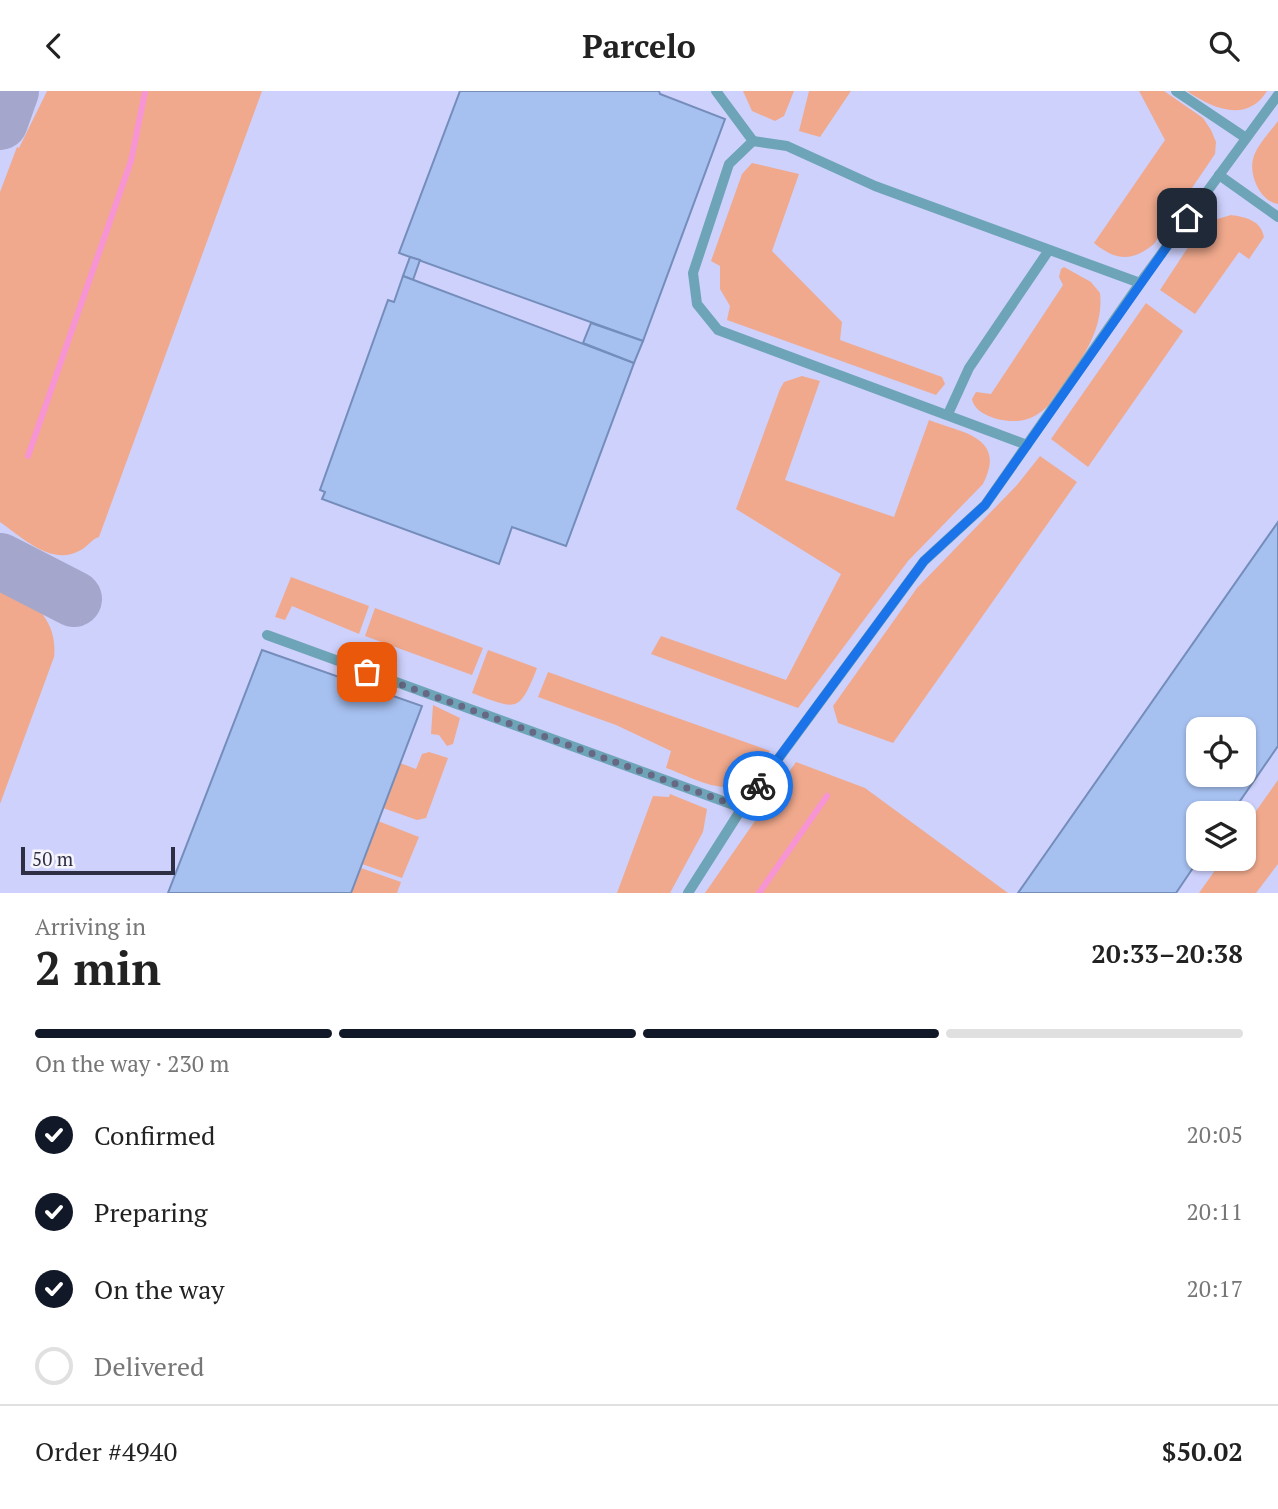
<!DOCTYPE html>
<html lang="en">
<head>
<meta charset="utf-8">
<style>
	body { margin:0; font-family:"PT Serif",serif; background:#f6f6f6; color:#222; height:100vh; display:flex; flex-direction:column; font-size:26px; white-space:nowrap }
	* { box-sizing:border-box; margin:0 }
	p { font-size:23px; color:#767676 }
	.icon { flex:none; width:38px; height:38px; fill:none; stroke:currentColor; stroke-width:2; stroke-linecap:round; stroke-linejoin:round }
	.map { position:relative; height:802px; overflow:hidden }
	.side { display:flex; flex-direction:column; background:#fff; flex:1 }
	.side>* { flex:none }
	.buttons { position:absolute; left:1186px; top:626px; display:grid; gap:14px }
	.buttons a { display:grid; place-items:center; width:70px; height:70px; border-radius:14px; background:#fff; box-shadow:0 2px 5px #0004; font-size:35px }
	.scale { position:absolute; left:21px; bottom:18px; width:154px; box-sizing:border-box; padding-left:7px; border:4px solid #2e2f44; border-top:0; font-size:19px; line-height:24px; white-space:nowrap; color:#2e2f44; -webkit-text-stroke:5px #f5f5fb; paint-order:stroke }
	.pin { position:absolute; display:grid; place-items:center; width:60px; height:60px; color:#fff; margin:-30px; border-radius:14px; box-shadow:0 4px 10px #0006 }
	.courier { position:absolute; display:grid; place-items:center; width:70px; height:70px; margin:-35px; border:5px solid #1a73e8; border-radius:50%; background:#fff; color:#222; box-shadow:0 2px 9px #0007 }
	.head em { font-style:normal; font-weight:700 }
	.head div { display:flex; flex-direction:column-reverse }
	.head { display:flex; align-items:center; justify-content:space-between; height:119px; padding:0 35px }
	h1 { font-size:46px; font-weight:700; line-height:52px }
	.bar { display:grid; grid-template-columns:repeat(4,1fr); gap:10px 7px; align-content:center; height:84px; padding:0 35px }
	.bar i { height:9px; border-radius:5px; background:#e0e0e0 }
	.bar .on { background:#111827 }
	.bar p { grid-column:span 4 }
	.line { display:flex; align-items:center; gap:18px; padding:0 35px; border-top:2px solid #e0e0e0 }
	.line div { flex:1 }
	ol { padding:0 35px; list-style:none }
	li { display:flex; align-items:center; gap:21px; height:77px }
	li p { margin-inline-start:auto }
	li .icon { padding:7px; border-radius:50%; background:#111827; color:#fff; stroke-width:4 }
	li:last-child { color:#767676 }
	li i { width:38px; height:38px; border:4px solid #e0e0e0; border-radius:50% }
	header { display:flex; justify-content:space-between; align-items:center; height:91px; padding:0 35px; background:#fff; font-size:32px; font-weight:700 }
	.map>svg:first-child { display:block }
	.green { fill:#f0a98d }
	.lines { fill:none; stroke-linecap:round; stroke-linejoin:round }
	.stream { stroke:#f794d3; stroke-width:6 }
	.taxiway { stroke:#a4a6cc; stroke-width:56 }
	.building { fill:#a6c0f0; stroke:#748dba; stroke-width:2; fill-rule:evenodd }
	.service { stroke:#6ea4b7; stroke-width:10 }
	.done { stroke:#666884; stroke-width:7; stroke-dasharray:0 12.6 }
	.route { stroke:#1a73e8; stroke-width:9 }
</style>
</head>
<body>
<header><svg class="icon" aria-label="back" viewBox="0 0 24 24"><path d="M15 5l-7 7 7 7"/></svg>Parcelo<svg class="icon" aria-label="search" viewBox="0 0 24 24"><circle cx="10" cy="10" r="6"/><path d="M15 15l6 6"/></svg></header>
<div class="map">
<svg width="1278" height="802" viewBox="0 0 1278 802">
	<rect width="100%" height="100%" fill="#ced1fc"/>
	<g class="green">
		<path d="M47 0H262L99 446C92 448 88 455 81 459 52 476 23 447 0 431V101L17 56 19 57Z"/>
		<polygon points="743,0 794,0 784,25 775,30 752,20"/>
		<polygon points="809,0 851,0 820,46 799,40"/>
		<path d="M1139 0H1164L1203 27 1211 39 1216 51 1215 63 1154 153C1132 171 1116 170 1094 152L1165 49Z"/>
		<path d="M1187 0H1267C1247 33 1211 17 1187 0Z"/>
		<path d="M1278 30V113C1260 110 1249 84 1253 68 1256 55 1270 41 1278 30Z"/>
		<polygon points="752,72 799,83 772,160 842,231 840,249 942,286 945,293 936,304 727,229 730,215 720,198 720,175 711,170 742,83"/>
		<path d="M1231 124C1245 126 1261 129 1264 146L1249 168 1239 161 1195 223 1160 199 1204 132Z"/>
		<path d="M1064 176 1091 191 1100 202C1105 246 1071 281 1048 315 1041 321 1034 327 1024 329 1008 333 975 326 972 308L976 301 991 303 1063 194 1059 186 1061 178Z"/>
		<polygon points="1146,212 1183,240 1088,376 1051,348"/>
		<path d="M802 285 820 290 785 389 894 426 929 329C963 342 1007 346 983 393L908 470 798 617 651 563 661 545 786 589 841 483 736 418 780 298 784 291Z"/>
		<polygon points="1040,365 1077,391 893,652 838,632 833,615 917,497 1017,394"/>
		<polygon points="291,486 369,515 359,543 292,515 285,529 275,526"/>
		<path d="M0 495 40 516V520C51 533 56 548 54 566L0 713Z"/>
		<polygon points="375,517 483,557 472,584 365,545"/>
		<path d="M488 559 537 577C519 624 516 618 472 602Z"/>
		<path d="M548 581 770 660C763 669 755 684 745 691 724 706 687 684 666 677L671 660 616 634 538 606Z"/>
		<polygon points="433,614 460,627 453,653 447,655 439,644 431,643"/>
		<polygon points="429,661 448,667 426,727 417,729 383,717 400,672 416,678 422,663"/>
		<polygon points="796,671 865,697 1008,802 705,802"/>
		<polygon points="1278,689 1278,773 1256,802 1199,802 1223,768 1244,768 1244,737"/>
		<polygon points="670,703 707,718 703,741 670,802 617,802 653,705 669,706"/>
		<polygon points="378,730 419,746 402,787 362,773"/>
		<polygon points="361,777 401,791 397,802 351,802"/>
	</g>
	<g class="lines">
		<g class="stream">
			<polyline points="28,365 131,70 145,1"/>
			<polyline points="759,802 827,705"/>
		</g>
		<g class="taxiway">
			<polyline points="0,31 11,0"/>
			<polyline points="0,470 74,508"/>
		</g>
	</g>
	<g class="building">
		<polygon points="460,0 659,0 660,3 725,28 643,250 399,162"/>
		<polygon points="410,166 420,169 413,189 403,185"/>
		<polygon points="403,185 634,272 566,455 512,436 499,473 322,408 325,401 320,399 388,209 394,211"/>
		<polygon points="591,232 643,250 634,272 583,252"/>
		<path d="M1278 431V655L1231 723H1199V768L1176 802H1018ZM1199 639H1244V684H1199Z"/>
		<polygon points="262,559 422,615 351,802 168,802"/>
	</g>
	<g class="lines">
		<g class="service">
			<polyline points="716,0 753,50"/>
			<polyline points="1176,0 1246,47"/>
			<polyline points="1219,84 1278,126"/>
			<polyline points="948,323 969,277 1049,159"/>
			<polyline points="1027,354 718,239 697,213 693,182 729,73 753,50 787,55 875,95 1140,192"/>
			<polyline points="267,544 742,717 924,470 985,414 1140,192 1278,4"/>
			<polyline points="688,802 742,717"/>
		</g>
	</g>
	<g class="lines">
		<polyline class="done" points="367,581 742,717 758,695"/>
		<polyline class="route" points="758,695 924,470 985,414 1187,127"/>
	</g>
</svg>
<div class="buttons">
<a><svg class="icon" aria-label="locate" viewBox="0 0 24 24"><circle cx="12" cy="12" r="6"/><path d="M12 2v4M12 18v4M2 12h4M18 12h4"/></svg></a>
<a><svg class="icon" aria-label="layers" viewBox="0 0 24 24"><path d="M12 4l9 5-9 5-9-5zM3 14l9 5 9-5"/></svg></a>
</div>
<div class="scale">50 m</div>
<div class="pin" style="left:367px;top:581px;background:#ea580c"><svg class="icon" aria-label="bag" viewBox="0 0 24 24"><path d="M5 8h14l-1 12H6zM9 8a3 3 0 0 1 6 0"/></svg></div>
<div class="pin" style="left:1187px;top:127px;background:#1f2937"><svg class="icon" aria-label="home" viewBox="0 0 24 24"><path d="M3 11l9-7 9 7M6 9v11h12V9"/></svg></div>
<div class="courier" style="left:758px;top:695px"><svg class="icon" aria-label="bike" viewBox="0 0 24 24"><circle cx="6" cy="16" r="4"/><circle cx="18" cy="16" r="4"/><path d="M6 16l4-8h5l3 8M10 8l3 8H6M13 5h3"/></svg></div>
</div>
<section class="side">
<div class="head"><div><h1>2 min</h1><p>Arriving in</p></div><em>20:33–20:38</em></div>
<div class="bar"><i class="on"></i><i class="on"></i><i class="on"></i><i></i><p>On the way · 230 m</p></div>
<ol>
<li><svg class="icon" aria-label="check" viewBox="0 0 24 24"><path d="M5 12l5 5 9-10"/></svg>Confirmed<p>20:05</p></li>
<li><svg class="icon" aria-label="check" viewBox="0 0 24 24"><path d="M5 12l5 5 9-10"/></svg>Preparing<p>20:11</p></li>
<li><svg class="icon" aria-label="check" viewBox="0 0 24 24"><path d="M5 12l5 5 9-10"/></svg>On the way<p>20:17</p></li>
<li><i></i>Delivered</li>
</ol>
<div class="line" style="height:91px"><div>Order #4940</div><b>$50.02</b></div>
</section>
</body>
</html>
